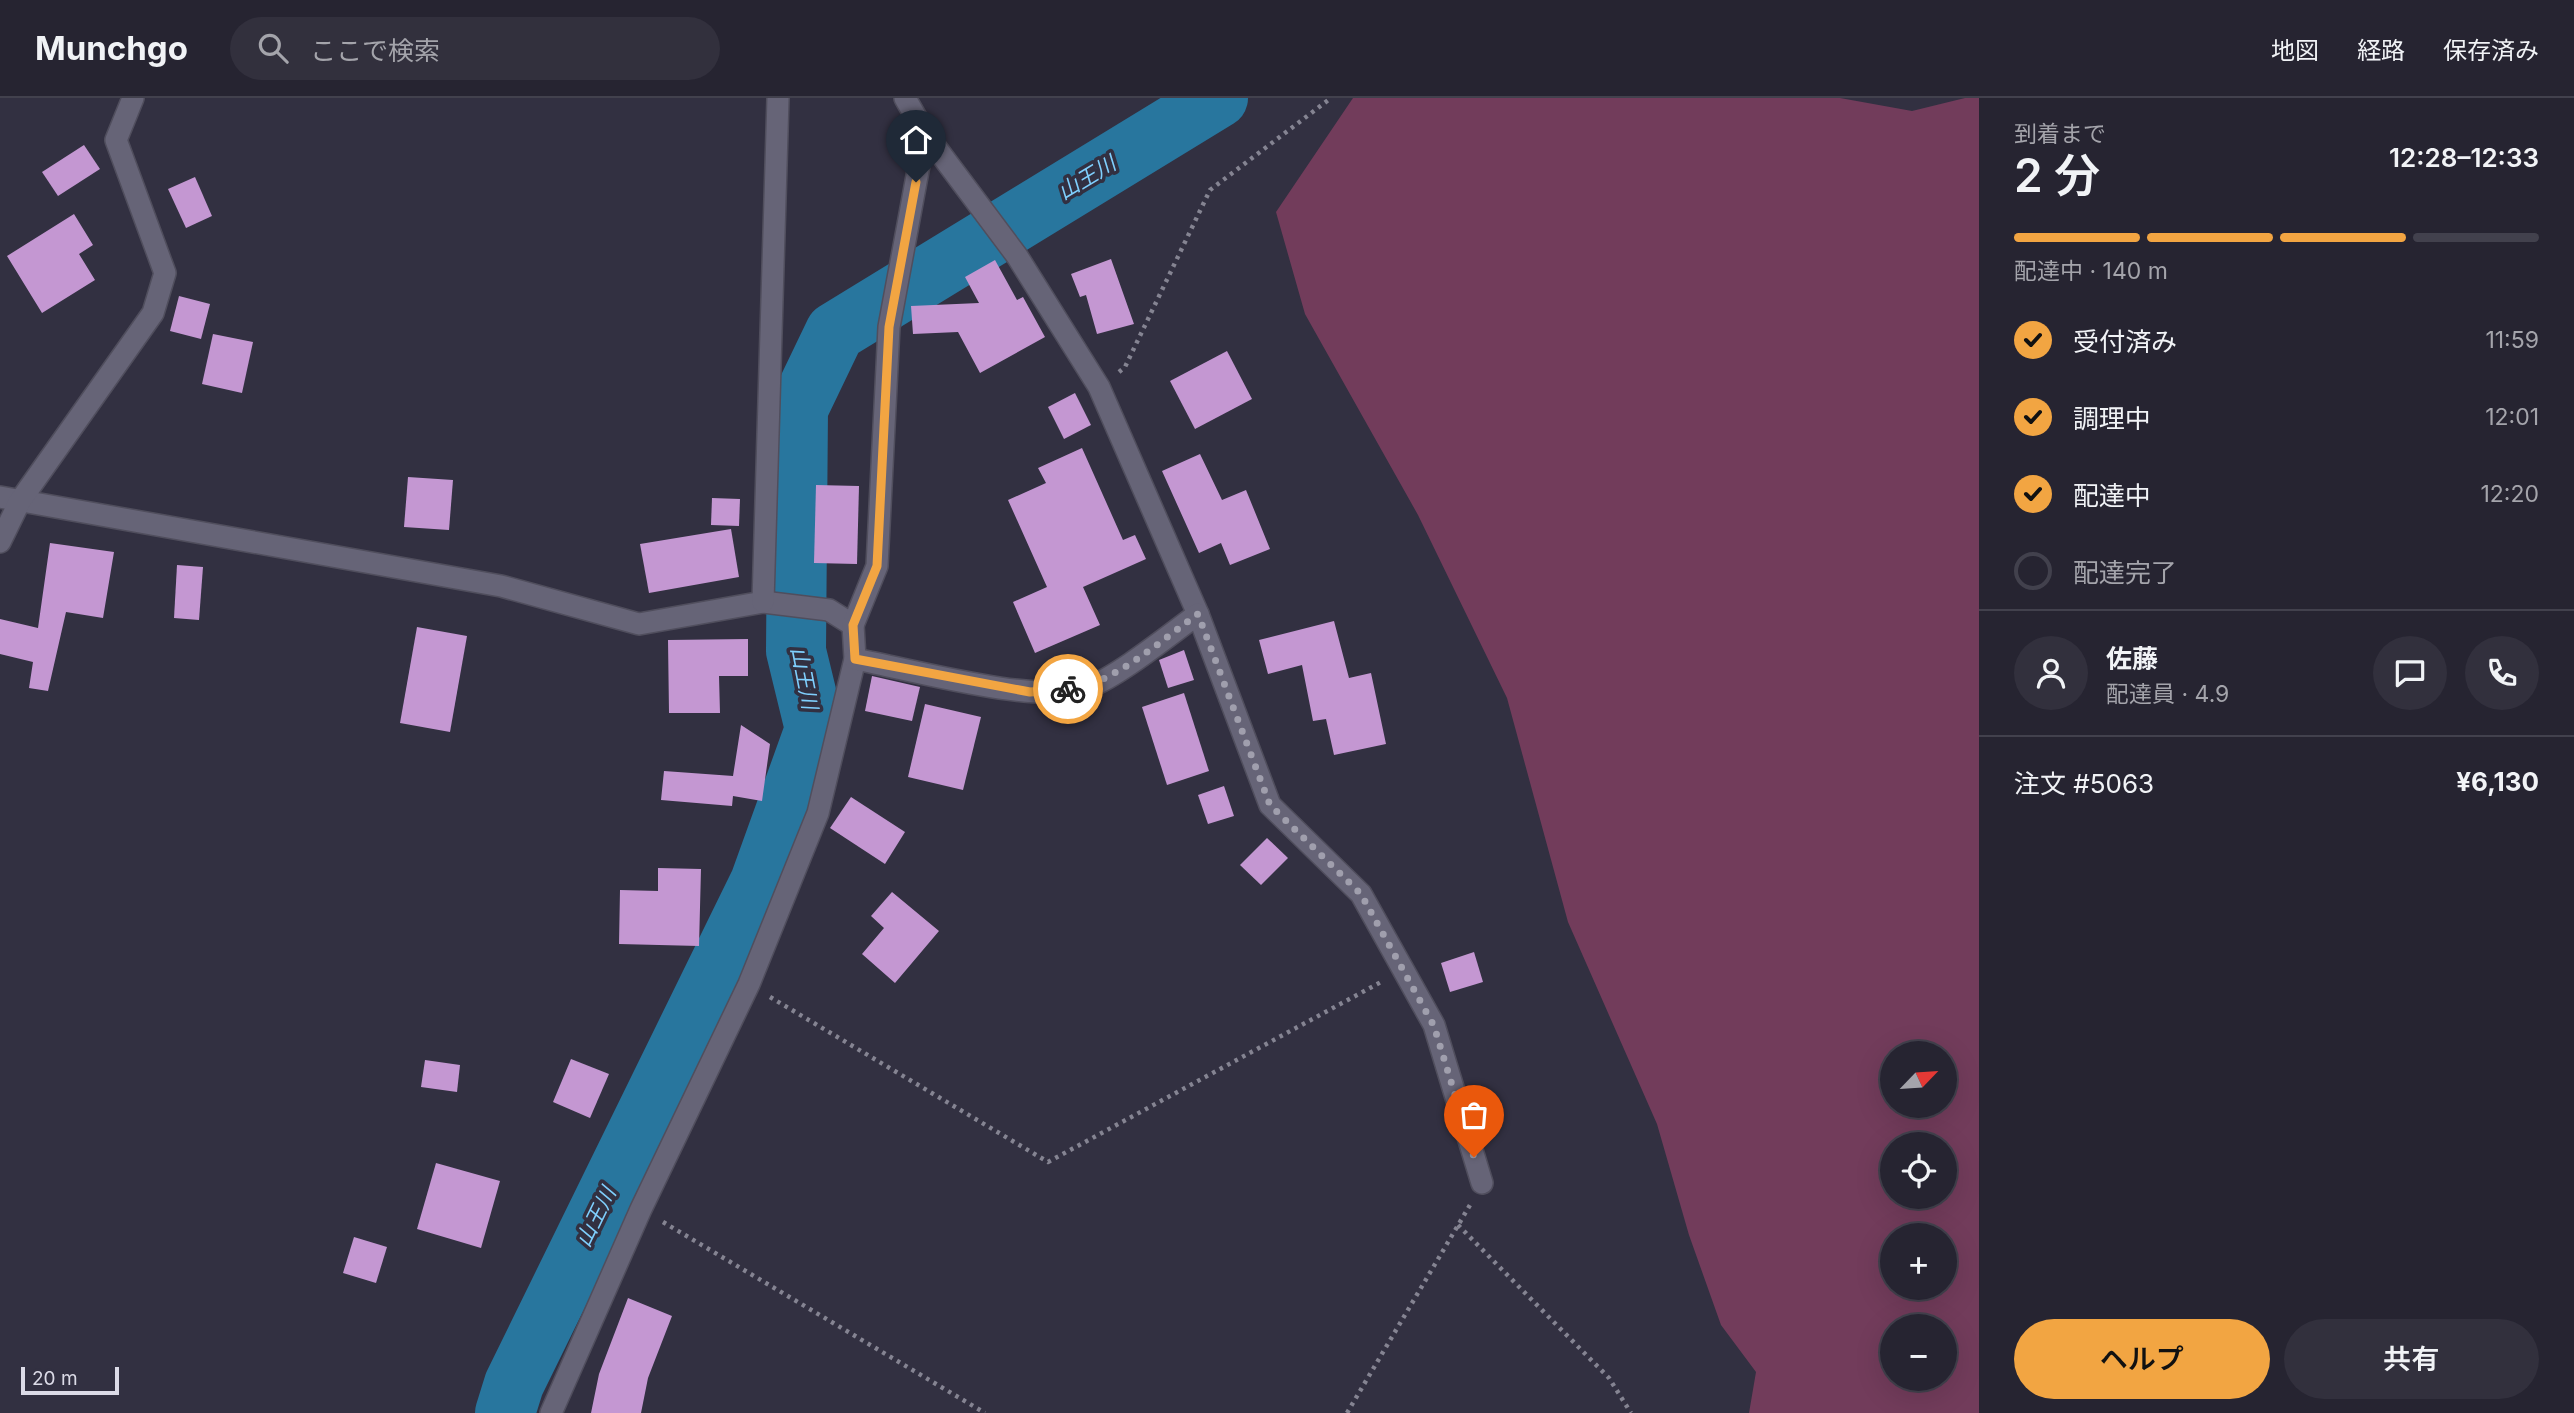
<!DOCTYPE html>
<html lang="ja">
<head>
<meta charset="utf-8">
<style>
	body { margin:0; font-family:Inter,"Noto Sans JP",sans-serif; background:#32303d; color:#f1f3f6; height:100vh; display:flex; flex-direction:column; font-size:26px; white-space:nowrap }
	* { box-sizing:border-box; margin:0 }
	p { font-size:23px; color:#a4a4ab }
	.icon { flex:none; width:38px; height:38px; fill:none; stroke:currentColor; stroke-width:2; stroke-linecap:round; stroke-linejoin:round }
	.map { position:relative; flex:1; overflow:hidden }
	.sheet { display:flex; flex-direction:column; background:#262431; width:595px }
	.sheet>* { flex:none }
	.needle { width:46px; rotate:65deg }
	.controls { position:absolute; left:1880px; top:943px; display:grid; gap:14px }
	.controls a { display:grid; place-items:center; width:77px; height:77px; border-radius:50%; background:#262431; box-shadow:0 7px 28px #0002,0 0 0 2px #42414d; font-size:35px }
	.scale { position:absolute; left:21px; bottom:18px; width:98px; box-sizing:border-box; padding-left:7px; border:4px solid #dcdbe7; border-top:0; font-size:19px; line-height:24px; white-space:nowrap; color:#dcdbe7; -webkit-text-stroke:5px #323041; paint-order:stroke }
	.pin { position:absolute; display:grid; place-items:center; width:60px; height:60px; color:#fff; margin:-72px -30px; border-radius:50% 50% 50% 0; rotate:-45deg; box-shadow:0 0 7px #0007 }
	.pin .icon { rotate:45deg }
	.courier { position:absolute; display:grid; place-items:center; width:70px; height:70px; margin:-35px; border:5px solid #f2a542; border-radius:50%; background:#fff; color:#222; box-shadow:0 2px 9px #0007 }
	.head em { font-style:normal; font-weight:600 }
	.head div { display:flex; flex-direction:column-reverse }
	.head { display:flex; align-items:center; justify-content:space-between; height:119px; padding:0 35px }
	h1 { font-size:46px; font-weight:600; line-height:52px }
	.bar { display:grid; grid-template-columns:repeat(4,1fr); gap:10px 7px; align-content:center; height:84px; padding:0 35px }
	.bar i { height:9px; border-radius:5px; background:#42414d }
	.bar .current { background:#f2a542 }
	.bar p { grid-column:span 4 }
	.line { display:flex; align-items:center; gap:18px; padding:0 35px; border-top:2px solid #42414d }
	.line div { flex:1 }
	.round { display:grid; place-items:center; flex:none; width:74px; height:74px; border-radius:37px; background:#32303d }
	ol { padding:0 35px; list-style:none }
	li { display:flex; align-items:center; gap:21px; height:77px }
	li p { margin-inline-start:auto }
	li .icon { padding:7px; border-radius:50%; background:#f2a542; color:#111; stroke-width:4 }
	li:last-child { color:#a4a4ab }
	li i { width:38px; height:38px; border:4px solid #42414d; border-radius:50% }
	.button { display:flex; gap:14px; margin-top:auto; padding:14px 35px }
	.button a { flex:1; height:80px; border-radius:42px; background:#f2a542; color:#111; font-size:28px; font-weight:600; line-height:80px; text-align:center }
	.button a+a { background:#32303d; color:#f1f3f6 }
	header { display:flex; align-items:center; gap:42px; box-sizing:border-box; height:98px; padding:0 35px; background:#262431; border-bottom:2px solid #42414d }
	header strong { font-size:33px }
	nav { display:flex; gap:38px; margin-inline-start:auto; font-size:24px }
	.search { width:490px; height:63px; background:#32303d; display:flex; align-items:center; gap:18px; box-sizing:border-box; padding:0 24px; border-radius:38px; color:#a4a4ab; font-size:26px }
	main { display:flex; flex:1; min-height:0 }
	.map>svg:first-child { display:block }
	.green { fill:#723c5b; fill-rule:evenodd }
	.lines { fill:none; stroke-linecap:round; stroke-linejoin:round }
	.river { stroke:#28769e; stroke-width:60 }
	.building { fill:#c497d2 }
	.minor-casing { stroke:#504e5d; stroke-width:24 }
	.path { stroke:#858492; stroke-width:4.5; stroke-dasharray:3.5 5; stroke-linecap:butt }
	.minor { stroke:#666477; stroke-width:21 }
	.done { stroke:#a09fad; stroke-width:7; stroke-dasharray:0 12.6 }
	.route { stroke:#f2a542; stroke-width:9 }
	.labels { text-anchor:middle; stroke-width:7; stroke-linejoin:round; paint-order:stroke }
	.water-label { font-size:21px; font-style:italic; fill:#7fcffd; stroke:#323041 }
</style>
</head>
<body>
<header>
<strong>Munchgo</strong>
<div class="search"><svg class="icon" aria-label="search" viewBox="0 0 24 24"><circle cx="10" cy="10" r="6"/><path d="M15 15l6 6"/></svg>ここで検索</div>
<nav><a>地図</a><a>経路</a><a>保存済み</a></nav>
</header>
<main>
<div class="map">
<svg width="1979" height="1315" viewBox="0 0 1979 1315">
	<rect width="100%" height="100%" fill="#323041"/>
	<path class="green" d="M1353 0H1840L1912 13 1965 0H1979V1315H1749L1756 1274 1721 1227 1689 1137 1657 1026 1568 824 1507 600 1418 417 1305 216 1276 114ZM1892 956H1944V1008H1892ZM1892 1046H1944V1099H1892ZM1892 1138H1944V1190H1892ZM1892 1228H1944V1281H1892Z"/>
	<g class="lines">
		<polyline class="river" points="505,1315 514,1286 760,784 815,631 796,553 798,311 835,234 1218,0"/>
	</g>
	<g class="building">
		<polygon points="84,47 100,71 58,98 42,74"/>
		<polygon points="195,79 212,118 186,130 168,91"/>
		<polygon points="74,116 93,147 79,156 95,182 42,215 7,158"/>
		<polygon points="1111,161 1134,226 1097,236 1086,197 1080,199 1071,176"/>
		<polygon points="995,162 1017,202 1023,199 1045,239 980,275 958,234 913,236 911,208 979,205 965,179"/>
		<polygon points="179,198 210,206 201,241 170,233"/>
		<polygon points="213,236 253,244 242,295 202,286"/>
		<polygon points="1227,253 1252,301 1195,331 1170,283"/>
		<polygon points="1075,295 1091,327 1064,341 1048,309"/>
		<polygon points="1082,350 1123,442 1135,437 1146,461 1083,489 1100,527 1035,555 1013,504 1047,489 1008,402 1046,385 1038,370"/>
		<polygon points="1200,356 1222,402 1246,392 1270,451 1230,467 1221,445 1199,455 1162,373"/>
		<polygon points="408,379 453,382 449,432 404,429"/>
		<polygon points="816,387 859,388 857,466 814,465"/>
		<polygon points="712,400 740,401 739,428 711,427"/>
		<polygon points="731,431 739,479 649,495 640,446"/>
		<polygon points="50,445 114,454 103,520 66,514 48,593 29,590 33,564 0,556 0,521 38,530"/>
		<polygon points="177,467 203,469 199,522 174,520"/>
		<polygon points="1334,523 1349,580 1371,575 1386,646 1334,657 1326,621 1313,623 1302,567 1268,576 1259,542"/>
		<polygon points="417,529 467,538 450,634 400,625"/>
		<polygon points="748,541 748,578 719,578 720,615 669,615 668,542"/>
		<polygon points="1184,552 1194,582 1168,590 1159,562"/>
		<polygon points="872,578 920,589 912,623 865,613"/>
		<polygon points="1184,595 1209,673 1167,687 1142,609"/>
		<polygon points="925,606 981,619 963,692 908,679"/>
		<polygon points="741,627 770,646 762,703 733,698 732,708 661,702 664,673 733,678"/>
		<polygon points="1224,688 1234,718 1208,726 1198,697"/>
		<polygon points="851,699 905,734 885,766 830,730"/>
		<polygon points="1267,740 1288,760 1261,787 1240,767"/>
		<polygon points="658,770 701,771 699,848 619,846 620,792 658,793"/>
		<polygon points="892,794 939,833 895,885 862,856 884,830 871,818"/>
		<polygon points="1474,854 1483,884 1450,894 1441,865"/>
		<polygon points="571,961 609,976 590,1020 553,1004"/>
		<polygon points="425,962 460,967 457,994 421,989"/>
		<polygon points="436,1065 500,1083 481,1150 417,1131"/>
		<polygon points="354,1139 387,1149 376,1185 343,1175"/>
		<polygon points="628,1200 672,1218 648,1280 641,1315 591,1315 599,1276"/>
	</g>
	<g class="lines">
		<defs>
			<g id="minor">
				<polyline points="905,0 925,35 1017,158 1099,289 1198,516 1270,707 1361,796 1434,927 1482,1085"/>
				<polyline points="0,399 501,488 639,526 763,504 829,512 853,527 855,561 818,715 749,886 641,1111 551,1315"/>
				<polyline points="0,444 20,403 153,215 165,175 116,42 133,0"/>
				<polyline points="763,504 778,0"/>
				<polyline points="853,527 877,468 889,229 925,35"/>
				<path d="M855 561C908 571 1039 607 1087 590 1119 578 1169 537 1198 516"/>
			</g>
		</defs>
		<use href="#minor" class="minor-casing"/>
		<g class="path">
			<polyline points="1119,274 1125,269 1210,92 1331,0"/>
			<polyline points="770,899 1048,1064 1381,884"/>
			<polyline points="663,1124 985,1315"/>
			<polyline points="1458,1127 1609,1280 1631,1315"/>
			<polyline points="1347,1315 1470,1107"/>
		</g>
		<use href="#minor" class="minor"/>
	</g>
	<g class="lines">
		<path class="done" d="M1068 591C1111 588 1163 541 1198 516L1270 707 1361 796 1434 928 1474 1059"/>
		<polyline class="route" points="916,84 889,229 877,468 853,527 855,561 1030,594 1068,591"/>
	</g>
	<g class="labels">
		<g class="water-label">
			<text transform="translate(1087 80) rotate(-31)" y="7">山王川</text>
			<text transform="translate(804 580) rotate(79)" y="7">山王川</text>
			<text transform="translate(596 1119) rotate(-64)" y="7">山王川</text>
		</g>
	</g>
</svg>
<div class="controls">
<a><svg class="needle" viewBox="-14 -14 28 28"><path d="M0-13l5 13h-10z" fill="#e53935"/><path d="M0 13l5-13h-10z" fill="#a4a4ab"/></svg></a>
<a><svg class="icon" aria-label="locate" viewBox="0 0 24 24"><circle cx="12" cy="12" r="6"/><path d="M12 2v4M12 18v4M2 12h4M18 12h4"/></svg></a>
<a>+</a>
<a>−</a>
</div>
<div class="scale">20 m</div>
<div class="pin" style="left:1474px;top:1059px;background:#ea580c"><svg class="icon" aria-label="bag" viewBox="0 0 24 24"><path d="M5 8h14l-1 12H6zM9 8a3 3 0 0 1 6 0"/></svg></div>
<div class="pin" style="left:916px;top:84px;background:#1f2937"><svg class="icon" aria-label="home" viewBox="0 0 24 24"><path d="M3 11l9-7 9 7M6 9v11h12V9"/></svg></div>
<div class="courier" style="left:1068px;top:591px"><svg class="icon" aria-label="bike" viewBox="0 0 24 24"><circle cx="6" cy="16" r="4"/><circle cx="18" cy="16" r="4"/><path d="M6 16l4-8h5l3 8M10 8l3 8H6M13 5h3"/></svg></div>
</div>
<section class="sheet">
<div class="head"><div><h1>2 分</h1><p>到着まで</p></div><em>12:28–12:33</em></div>
<div class="bar"><i class="current"></i><i class="current"></i><i class="current"></i><i></i><p>配達中 · 140 m</p></div>
<ol>
<li><svg class="icon" aria-label="check" viewBox="0 0 24 24"><path d="M5 12l5 5 9-10"/></svg>受付済み<p>11:59</p></li>
<li><svg class="icon" aria-label="check" viewBox="0 0 24 24"><path d="M5 12l5 5 9-10"/></svg>調理中<p>12:01</p></li>
<li><svg class="icon" aria-label="check" viewBox="0 0 24 24"><path d="M5 12l5 5 9-10"/></svg>配達中<p>12:20</p></li>
<li><i></i>配達完了</li>
</ol>
<div class="line" style="height:126px"><a class="round"><svg class="icon" aria-label="person" viewBox="0 0 24 24"><circle cx="12" cy="8" r="4"/><path d="M4 21q1-7 8-7t8 7"/></svg></a><div><b>佐藤</b><p>配達員 · 4.9</p></div><a class="round"><svg class="icon" aria-label="chat" viewBox="0 0 24 24"><path d="M4 5h16v11H9l-5 4z"/></svg></a><a class="round"><svg class="icon" aria-label="phone" viewBox="0 0 24 24"><path d="M5 4h4l2 5-3 2q2 4 5 5l2-3 5 2v4C11 20 4 13 5 4z"/></svg></a></div>
<div class="line" style="height:91px"><div>注文 #5063</div><b>¥6,130</b></div>
<div class="button"><a>ヘルプ</a><a>共有</a></div>
</section>
</main>
</body>
</html>
